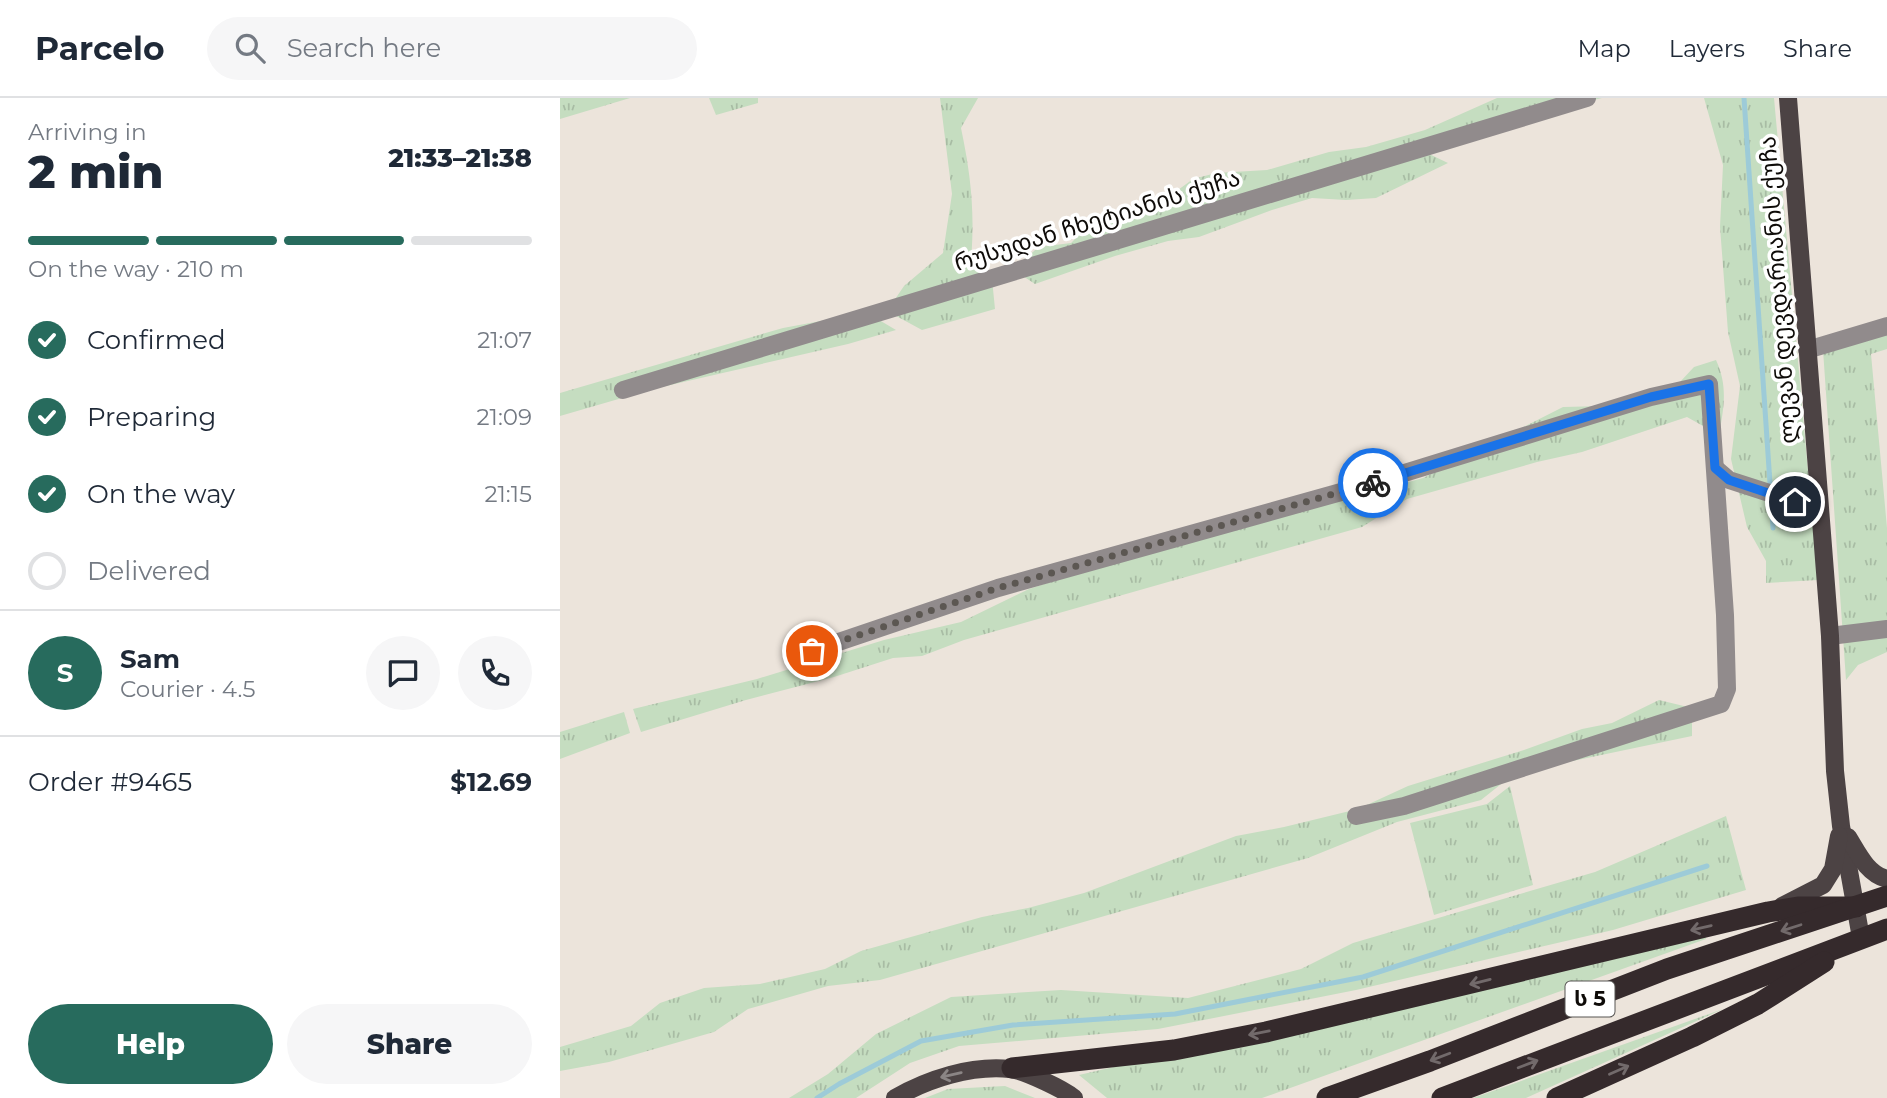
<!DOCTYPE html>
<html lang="en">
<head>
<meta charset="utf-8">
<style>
	body { margin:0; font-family:Montserrat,"Noto Sans Georgian",sans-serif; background:#f6f6f7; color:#1f2937; height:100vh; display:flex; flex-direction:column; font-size:26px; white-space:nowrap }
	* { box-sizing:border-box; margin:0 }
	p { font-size:23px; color:#747a83 }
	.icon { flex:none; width:38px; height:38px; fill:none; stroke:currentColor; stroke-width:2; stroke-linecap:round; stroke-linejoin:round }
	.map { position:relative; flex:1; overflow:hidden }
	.panel { display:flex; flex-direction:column; background:#fff; width:560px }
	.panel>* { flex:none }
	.pin { position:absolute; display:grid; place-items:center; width:60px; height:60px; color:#fff; margin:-30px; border:4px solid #fff; border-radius:50%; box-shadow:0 2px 7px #0007 }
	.courier { position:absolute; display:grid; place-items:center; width:70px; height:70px; margin:-35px; border:5px solid #1a73e8; border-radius:50%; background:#fff; color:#222; box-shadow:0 2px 9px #0007 }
	.head em { font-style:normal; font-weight:800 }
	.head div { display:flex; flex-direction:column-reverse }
	.head { display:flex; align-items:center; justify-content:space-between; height:119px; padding:0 28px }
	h1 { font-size:46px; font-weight:800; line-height:52px }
	.bar { display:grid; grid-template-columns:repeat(4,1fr); gap:10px 7px; align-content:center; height:84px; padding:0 28px }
	.bar i { height:9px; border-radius:5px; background:#e0e1e3 }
	.bar .active { background:#276b5d }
	.bar p { grid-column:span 4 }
	.line { display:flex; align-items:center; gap:18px; padding:0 28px; border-top:2px solid #e0e1e3 }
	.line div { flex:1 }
	.round { display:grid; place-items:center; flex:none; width:74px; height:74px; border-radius:37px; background:#f6f6f7 }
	ol { padding:0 28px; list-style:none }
	li { display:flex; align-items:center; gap:21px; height:77px }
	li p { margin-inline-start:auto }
	li .icon { padding:7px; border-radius:50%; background:#276b5d; color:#fff; stroke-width:4 }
	li:last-child { color:#747a83 }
	li i { width:38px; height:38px; border:4px solid #e0e1e3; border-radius:50% }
	.primary-button { display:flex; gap:14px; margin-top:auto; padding:14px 28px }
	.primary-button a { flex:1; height:80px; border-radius:42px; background:#276b5d; color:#fff; font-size:28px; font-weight:800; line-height:80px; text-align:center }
	.primary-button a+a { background:#f6f6f7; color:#1f2937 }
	header { display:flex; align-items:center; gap:42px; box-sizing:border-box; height:98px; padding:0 35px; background:#fff; border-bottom:2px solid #e0e1e3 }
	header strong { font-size:33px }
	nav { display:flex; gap:38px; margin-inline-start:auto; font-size:24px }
	.search { width:490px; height:63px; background:#f6f6f7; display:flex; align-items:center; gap:18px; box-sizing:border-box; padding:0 24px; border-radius:38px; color:#747a83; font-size:26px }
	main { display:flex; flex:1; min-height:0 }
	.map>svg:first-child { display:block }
	.grass { fill:url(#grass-tufts) }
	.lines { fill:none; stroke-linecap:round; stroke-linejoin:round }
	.stream { stroke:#9dcbd8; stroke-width:5 }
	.minor { stroke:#918b8c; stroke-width:18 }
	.major { stroke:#4c4344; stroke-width:18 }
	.highway { stroke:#352a2c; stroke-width:21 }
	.oneway { stroke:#726a6b }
	.oneway2 { stroke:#8b8585 }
	.done { stroke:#5c5752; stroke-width:7; stroke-dasharray:0 12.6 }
	.route { stroke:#1a73e8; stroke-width:9 }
	.labels { text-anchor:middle; stroke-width:7; stroke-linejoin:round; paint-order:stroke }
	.shield { fill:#fff; stroke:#565452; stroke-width:2 }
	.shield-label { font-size:21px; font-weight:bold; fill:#0e0b08 }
	.street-label { font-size:23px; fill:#0e0b08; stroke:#fff }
</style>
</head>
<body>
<header>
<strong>Parcelo</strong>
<div class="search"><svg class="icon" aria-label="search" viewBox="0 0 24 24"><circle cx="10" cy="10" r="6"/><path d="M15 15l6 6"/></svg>Search here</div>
<nav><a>Map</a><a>Layers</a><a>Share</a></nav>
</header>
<main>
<section class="panel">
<div class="head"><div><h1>2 min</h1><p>Arriving in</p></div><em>21:33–21:38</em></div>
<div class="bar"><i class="active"></i><i class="active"></i><i class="active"></i><i></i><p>On the way · 210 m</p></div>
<ol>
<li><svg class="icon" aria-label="check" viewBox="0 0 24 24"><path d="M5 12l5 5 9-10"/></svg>Confirmed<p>21:07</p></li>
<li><svg class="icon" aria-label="check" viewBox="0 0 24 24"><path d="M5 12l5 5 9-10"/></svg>Preparing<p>21:09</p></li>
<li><svg class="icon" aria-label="check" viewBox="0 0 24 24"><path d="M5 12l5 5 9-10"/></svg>On the way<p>21:15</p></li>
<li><i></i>Delivered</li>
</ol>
<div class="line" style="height:126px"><b class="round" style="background:#276b5d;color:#fff">S</b><div><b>Sam</b><p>Courier · 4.5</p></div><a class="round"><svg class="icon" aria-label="chat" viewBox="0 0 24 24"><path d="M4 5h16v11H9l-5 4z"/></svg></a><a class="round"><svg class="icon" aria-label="phone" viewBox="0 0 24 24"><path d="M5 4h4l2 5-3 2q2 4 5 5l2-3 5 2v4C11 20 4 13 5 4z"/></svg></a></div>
<div class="line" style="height:91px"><div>Order #9465</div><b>$12.69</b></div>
<div class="primary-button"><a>Help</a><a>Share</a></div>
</section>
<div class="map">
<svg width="1327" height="1000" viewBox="0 0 1327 1000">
	<defs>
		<pattern id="grass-tufts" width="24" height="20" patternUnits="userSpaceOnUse" patternTransform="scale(1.75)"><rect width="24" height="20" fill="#c5ddc0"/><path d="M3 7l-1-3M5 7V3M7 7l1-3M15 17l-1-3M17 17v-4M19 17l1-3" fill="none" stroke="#a8bca4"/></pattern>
	</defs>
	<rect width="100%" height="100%" fill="#ece4db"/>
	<g class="grass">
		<polygon points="0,0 70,0 0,21"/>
		<polygon points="149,0 198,0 198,5 156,17"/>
		<path d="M380 0H418L401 30C411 78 415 113 411 163L432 181 435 211 362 232 327 213 344 188 383 155 392 96Z"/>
		<polygon points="937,0 1042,0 1012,7 867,55 888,65 816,100 786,102 752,100 712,112 639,139 608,143 555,158 475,186 452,171 479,149 511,145 523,133 592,111 633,81 656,75 707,72 769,54 806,49 865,32"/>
		<polygon points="1144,0 1214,0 1258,482 1206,485 1206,463 1187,429 1171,361 1180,288 1168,234 1160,129 1163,67"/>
		<polygon points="304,213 336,232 288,246 93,291 0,318 0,295 223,230 277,220"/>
		<polygon points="1327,233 1327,251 1311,256 1327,430 1327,554 1298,567 1286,582 1263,252"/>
		<path d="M1156 262C1168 288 1164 309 1159 337L1127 319 1022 354 977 364 847 401 802 429 404 542 362 558 333 560 274 579 186 602 81 634 73 611 197 581 324 542 401 524 469 491 654 431 784 402 863 380 1003 309 1043 308 1119 285 1134 269Z"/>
		<polygon points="1099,602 1132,610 1132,638 984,669 950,679 921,702 837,724 748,760 320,882 268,888 188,911 154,934 49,964 0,973 0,949 71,928 100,905 144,890 200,886 265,871 301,853 422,819 468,810 524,795 676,738 724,729 798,711 848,688 964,652 1022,631 1052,625"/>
		<polygon points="64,614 70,635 0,661 0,634"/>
		<polygon points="950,688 973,787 874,817 850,725 927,706"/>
		<polygon points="1166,718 1186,792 1053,832 796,892 598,931 399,948 350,965 296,1000 229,1000 268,976 316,936 391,899 501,892 628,900 741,871 793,845 1035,774"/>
		<polygon points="1144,833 1146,841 702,1000 547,1000 519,977"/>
		<polygon points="1163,911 966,1000 913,1000"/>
		<polygon points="445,988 475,1000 365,1000 388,991"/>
	</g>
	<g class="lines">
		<g class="stream">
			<polyline points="1184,0 1213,430"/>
			<polyline points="257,1000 279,986 361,943 453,927 615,916 803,879 1147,768"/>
		</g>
		<g class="minor">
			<polyline points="1247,252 1327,228"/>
			<polyline points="63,292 1027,0"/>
			<polyline points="1155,370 1169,382 1259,411"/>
			<polyline points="1270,538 1327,531"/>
			<polyline points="252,553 438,490 799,389 1091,299 1149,286 1165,517 1167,591 1161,606 844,708 796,718"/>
		</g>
		<g class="major">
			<polyline points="1228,0 1270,538 1275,673 1281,728 1301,840"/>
			<path d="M1288 739C1298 755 1307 776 1327 781"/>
			<polyline points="1222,808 1263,787 1273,771 1279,738"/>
			<path d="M335 1000C368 981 411 967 450 971 463 972 503 991 514 1000"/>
		</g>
		<g class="highway">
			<polyline points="452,970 614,952 706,934 1208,814 1238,809 1296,809"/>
			<polyline points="767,1000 870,963 1107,871 1327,798"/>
			<polyline points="882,1000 1327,831"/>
			<polyline points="997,1000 1132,939 1198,906 1264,864"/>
		</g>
	</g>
	<defs><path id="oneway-shaft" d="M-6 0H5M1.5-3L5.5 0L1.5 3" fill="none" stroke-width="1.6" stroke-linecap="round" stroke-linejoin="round" transform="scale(1.75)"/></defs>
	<g class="oneway">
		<use href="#oneway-shaft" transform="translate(1141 830) rotate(167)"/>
		<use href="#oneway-shaft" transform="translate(1231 830) rotate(162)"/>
		<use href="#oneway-shaft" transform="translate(920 884) rotate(166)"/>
		<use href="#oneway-shaft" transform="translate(699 935) rotate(169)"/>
		<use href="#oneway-shaft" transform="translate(880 959) rotate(159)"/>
		<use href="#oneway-shaft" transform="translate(968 966) rotate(-21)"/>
		<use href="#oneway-shaft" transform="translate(1059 972) rotate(-24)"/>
	</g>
	<use class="oneway2" href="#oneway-shaft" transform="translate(391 977) rotate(167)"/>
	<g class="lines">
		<polyline class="done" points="252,553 438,490 813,385"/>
		<polyline class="route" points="813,385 1091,299 1149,286 1155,370 1169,382 1235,404"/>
	</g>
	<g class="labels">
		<rect class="shield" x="1005.5" y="883.5" width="49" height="35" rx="5"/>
		<g class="shield-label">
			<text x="1030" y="908">ს 5</text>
		</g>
		<g class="street-label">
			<text transform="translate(537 122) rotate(-17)" y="8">რუსუდან ჩხეტიანის ქუჩა</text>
			<text transform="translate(1218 192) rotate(-94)" y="8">ლევან დევდარიანის ქუჩა</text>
		</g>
	</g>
</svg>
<div class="pin" style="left:252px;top:553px;background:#ea580c"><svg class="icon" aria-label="bag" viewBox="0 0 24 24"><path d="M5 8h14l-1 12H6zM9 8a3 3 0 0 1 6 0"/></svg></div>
<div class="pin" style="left:1235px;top:404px;background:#1f2937"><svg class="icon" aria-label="home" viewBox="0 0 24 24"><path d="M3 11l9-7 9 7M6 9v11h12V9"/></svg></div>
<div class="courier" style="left:813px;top:385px"><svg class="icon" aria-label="bike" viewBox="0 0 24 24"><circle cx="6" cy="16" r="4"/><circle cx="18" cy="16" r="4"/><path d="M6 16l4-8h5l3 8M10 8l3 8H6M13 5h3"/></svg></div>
</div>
</main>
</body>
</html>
